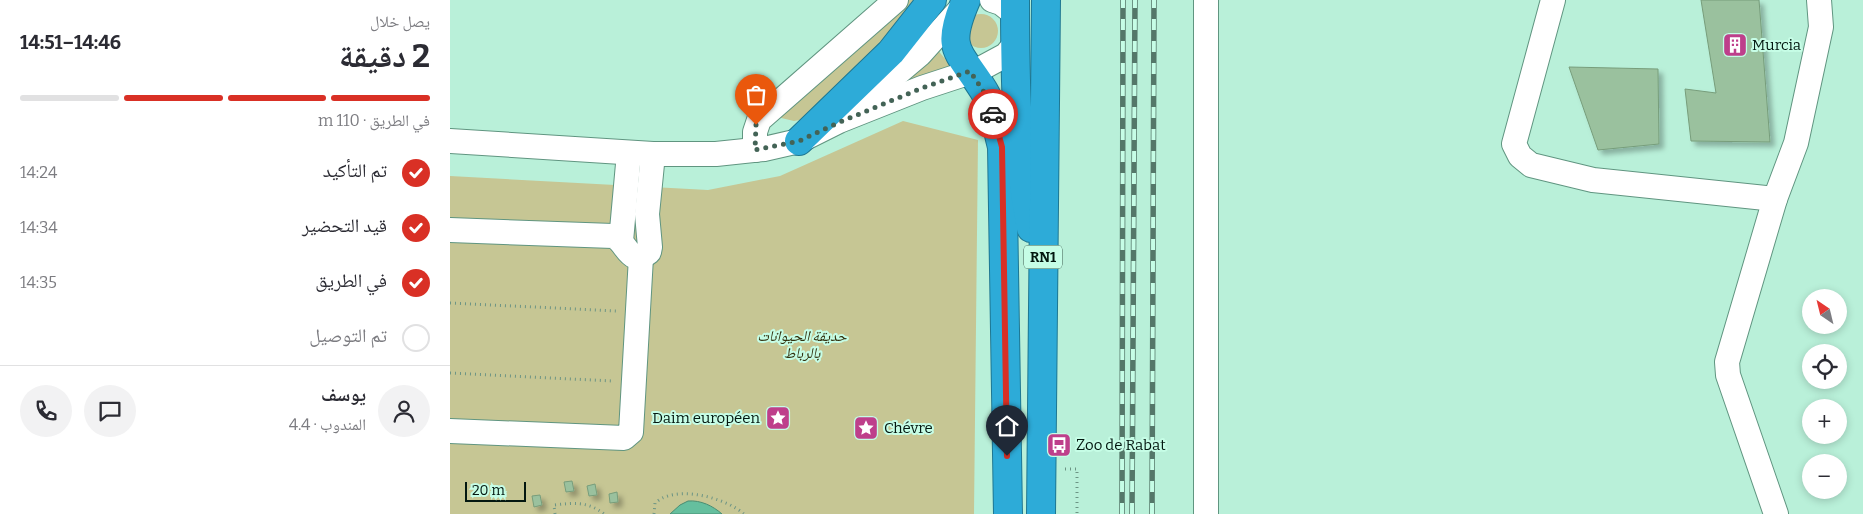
<!DOCTYPE html>
<html lang="ar">
<head>
<meta charset="utf-8">
<style>
	body { margin:0; font-family:Bitter,"Noto Naskh Arabic",serif; background:#f2f2f3; color:#2b2b33; direction:rtl; height:100vh; display:flex; flex-direction:column; font-size:19px; white-space:nowrap }
	* { box-sizing:border-box; margin:0 }
	p { font-size:16px; color:#7c7c81 }
	.icon { flex:none; width:28px; height:28px; fill:none; stroke:currentColor; stroke-width:2; stroke-linecap:round; stroke-linejoin:round }
	.map { position:relative; flex:1; overflow:hidden; direction:ltr }
	.drawer { display:flex; flex-direction:column; background:#fff; width:450px }
	.drawer>* { flex:none }
	.needle { width:32px; rotate:325deg }
	.fabs { position:absolute; left:1352px; top:289px; display:grid; gap:10px }
	.fabs a { display:grid; place-items:center; width:45px; height:45px; border-radius:50%; background:#fff; box-shadow:0 2px 8px #0003; font-size:25px }
	.scale { position:absolute; left:15px; bottom:12px; width:61px; box-sizing:border-box; padding-left:5px; border:2px solid #031710; border-top:0; font-size:14px; line-height:18px; white-space:nowrap; color:#031710; -webkit-text-stroke:4px #c6fde6; paint-order:stroke }
	.pin { position:absolute; display:grid; place-items:center; width:42px; height:42px; color:#fff; margin:-51px -21px; border-radius:50% 50% 50% 0; rotate:-45deg; box-shadow:0 0 5px #0007 }
	.pin .icon { rotate:45deg }
	.courier { position:absolute; display:grid; place-items:center; width:50px; height:50px; margin:-25px; border:4px solid #d93025; border-radius:50%; background:#fff; color:#222; box-shadow:0 1px 6px #0007 }
	.headline em { font-style:normal; font-weight:700 }
	.headline div { display:flex; flex-direction:column-reverse }
	.headline { display:flex; align-items:center; justify-content:space-between; height:85px; padding:0 20px }
	h1 { font-size:32px; font-weight:700; line-height:38px }
	.bar { display:grid; grid-template-columns:repeat(4,1fr); gap:8px 5px; align-content:center; height:60px; padding:0 20px }
	.bar i { height:6px; border-radius:4px; background:#e1e1e2 }
	.bar .current { background:#d93025 }
	.bar p { grid-column:span 4 }
	.line { display:flex; align-items:center; gap:12px; padding:0 20px; border-top:1px solid #e1e1e2 }
	.line div { flex:1 }
	.round { display:grid; place-items:center; flex:none; width:52px; height:52px; border-radius:26px; background:#f2f2f3 }
	ol { padding:0 20px; list-style:none }
	li { display:flex; align-items:center; gap:15px; height:55px }
	li p { margin-inline-start:auto }
	li .icon { padding:5px; border-radius:50%; background:#d93025; color:#fff; stroke-width:4 }
	li:last-child { color:#7c7c81 }
	li i { width:28px; height:28px; border:2px solid #e1e1e2; border-radius:50% }
	main { display:flex; flex:1; min-height:0 }
	.map>svg:first-child { display:block }
	.green { fill:#c6c694 }
	.water { fill:#65bf9e; stroke:#488d73 }
	.building { fill:#9ac19e; stroke:#779d7b; filter:url(#shadow) }
	.lines { fill:none; stroke-linecap:round; stroke-linejoin:round }
	.minor-casing { stroke:#609580; stroke-width:26 }
	.highway-casing { stroke:#1e7792; stroke-width:30 }
	.path { stroke:#6c9484; stroke-width:3; stroke-dasharray:1 4; stroke-linecap:butt }
	.minor { stroke:#fff; stroke-width:24 }
	.highway { stroke:#2dabd8; stroke-width:28 }
	.rail-casing { stroke:#547769; stroke-width:5.5 }
	.rail { stroke:#c6fde6; stroke-width:4; stroke-dasharray:11; stroke-linecap:butt }
	.done { stroke:#436356; stroke-width:5; stroke-dasharray:0 9 }
	.route { stroke:#d93025; stroke-width:6 }
	.labels { text-anchor:middle; stroke-width:4; stroke-linejoin:round; paint-order:stroke }
	.shield { fill:#c6fde6; stroke:#3e5c50; stroke-width:1 }
	.shield-label { font-size:14px; font-weight:bold; fill:#031710 }
	.poi-label { font-size:15px; fill:#031710; stroke:#c6fde6; text-anchor:start }
	.park-label { font-size:15px; font-style:italic; fill:#32300e; stroke:#c6fde6 }
</style>
</head>
<body>
<main>
<div class="map">
<svg width="1413" height="514" viewBox="0 0 1413 514">
	<defs>
		<filter id="shadow"><feDropShadow dx="4.5" dy="4.5" stdDeviation="2.5" flood-color="#0004"/></filter>
	</defs>
	<rect width="100%" height="100%" fill="#b9f0d9"/>
	<g class="green">
		<polygon points="459,0 474,0 355,119 344,121 327,117"/>
		<circle cx="531" cy="31" r="17"/>
		<polygon points="486,48 501,66 473,76 443,90"/>
		<polygon points="453,121 528,140 524,514 0,514 0,176 258,190 330,176"/>
	</g>
	<path class="water" d="M238 501C251 500 263 506 272 514H220L230 505Z"/>
	<g class="building">
		<polygon points="1251,0 1309,0 1320,142 1241,141 1235,89 1266,93"/>
		<polygon points="1119,67 1208,69 1209,144 1148,150"/>
		<polygon points="122,481 124,491 116,492 114,482"/>
		<polygon points="145,484 147,495 139,496 137,486"/>
		<polygon points="167,492 168,502 160,503 159,494"/>
		<polygon points="90,495 92,505 84,507 82,496"/>
	</g>
	<g class="lines">
		<defs>
			<g id="minor">
				<polyline points="542,0 551,3 565,14"/>
				<polyline points="756,0 756,514"/>
				<polyline points="1103,0 1064,144 1070,156 1081,165 1143,180 1325,199"/>
				<polyline points="406,108 470,54 514,5"/>
				<polyline points="0,141 203,154 266,154 314,149 349,141 389,121 472,88 530,69 556,55 565,44"/>
				<polyline points="305,150 305,132 309,120 446,0"/>
				<path d="M0 230 163 236C177 241 179 268 199 252L200 247 197 214 203 154"/>
				<polyline points="171,241 179,153"/>
				<polyline points="0,431 174,438 181,432 191,257"/>
				<polyline points="1326,514 1278,375 1277,362 1325,199 1346,143 1371,27 1369,0"/>
			</g>
			<g id="highway">
				<path d="M516 0C494 51 509 50 534 91 544 108 547 128 552 147L558 514"/>
				<path d="M565 0C565 77 566 153 581 228"/>
				<polyline points="349,141 441,52 482,0"/>
				<polyline points="591,514 596,0"/>
			</g>
		</defs>
		<use href="#minor" class="minor-casing"/>
		<use href="#highway" class="highway-casing"/>
		<g class="path">
			<polyline points="0,303 167,311"/>
			<polyline points="0,373 163,381"/>
			<polyline points="615,469 627,469 627,514"/>
			<path d="M105 514 104 505C123 503 138 501 154 514"/>
			<path d="M204 514 205 503C208 501 211 498 215 497 237 488 277 499 294 514"/>
		</g>
		<use href="#minor" class="minor"/>
		<use href="#highway" class="highway"/>
		<defs>
			<g id="rail">
				<polyline points="672,514 673,0"/>
				<polyline points="682,514 685,0"/>
				<polyline points="702,514 704,0"/>
			</g>
		</defs>
		<use href="#rail" class="rail-casing"/>
		<use href="#rail" class="rail"/>
	</g>
	<g class="lines">
		<polyline class="done" points="306,125 305,150 349,141 390,122 472,88 520,71 534,92 543,114"/>
		<polyline class="route" points="543,114 552,147 557,456"/>
	</g>
	<defs>
		<symbol id="building-square" viewBox="-11 -11 22 22"><rect x="-9" y="-9" width="18" height="18" rx="4" fill="#be3f8b" stroke="#c6fde6"/><path d="M-4-6H4V6H1V3H-1V6H-4ZM-2.5-4.3h1.7v1.8h-1.7ZM.8-4.3h1.7v1.8H.8ZM-2.5-1h1.7V.8h-1.7ZM.8-1h1.7V.8H.8Z" fill="#fff"/></symbol>
		<symbol id="sight-square" viewBox="-11 -11 22 22"><rect x="-9" y="-9" width="18" height="18" rx="4" fill="#be3f8b" stroke="#c6fde6"/><path d="M0-6L1.8-2.2L6-1.7L2.9 1.2L3.7 5.4L0 3.3L-3.7 5.4L-2.9 1.2L-6-1.7L-1.8-2.2Z" fill="#fff"/></symbol>
		<symbol id="bus-square" viewBox="-11 -11 22 22"><rect x="-9" y="-9" width="18" height="18" rx="4" fill="#be3f8b" stroke="#c6fde6"/><path d="M-5-6H5V4H4V6H2V4H-2V6H-4V4H-5ZM-3.5-4V0h7V-4ZM-3.5 1.2v1.5H-2V1.2ZM2 1.2v1.5H3.5V1.2Z" fill="#fff"/></symbol>
	</defs>
	<g fill-rule="evenodd">
		<use href="#building-square" x="1271" y="31" width="28" height="28"/>
		<use href="#sight-square" x="314" y="404" width="28" height="28"/>
		<use href="#sight-square" x="402" y="414" width="28" height="28"/>
		<use href="#bus-square" x="595" y="431" width="28" height="28"/>
	</g>
	<g class="labels">
		<rect class="shield" x="574" y="245.5" width="38" height="23" rx="4"/>
		<g class="shield-label">
			<text x="593" y="262">RN1</text>
		</g>
		<g class="poi-label">
			<text x="1302" y="50">Murcia</text>
			<text x="310" y="423" text-anchor="end">Daim européen</text>
			<text x="434" y="433">Chévre</text>
			<text x="626" y="450">Zoo de Rabat</text>
		</g>
		<g class="park-label">
			<text x="352" y="341">حديقة الحيوانات<tspan x="352" dy="17">بالرباط</tspan></text>
		</g>
	</g>
</svg>
<div class="fabs">
<a><svg class="needle" viewBox="-14 -14 28 28"><path d="M0-13l5 13h-10z" fill="#e53935"/><path d="M0 13l5-13h-10z" fill="#7c7c81"/></svg></a>
<a><svg class="icon" aria-label="locate" viewBox="0 0 24 24"><circle cx="12" cy="12" r="6"/><path d="M12 2v4M12 18v4M2 12h4M18 12h4"/></svg></a>
<a>+</a>
<a>−</a>
</div>
<div class="scale">20 m</div>
<div class="pin" style="left:306px;top:125px;background:#ea580c"><svg class="icon" aria-label="bag" viewBox="0 0 24 24"><path d="M5 8h14l-1 12H6zM9 8a3 3 0 0 1 6 0"/></svg></div>
<div class="pin" style="left:557px;top:456px;background:#1f2937"><svg class="icon" aria-label="home" viewBox="0 0 24 24"><path d="M3 11l9-7 9 7M6 9v11h12V9"/></svg></div>
<div class="courier" style="left:543px;top:114px"><svg class="icon" aria-label="car" viewBox="0 0 24 24"><path d="M5 17H2v-5l4-1 3-4h7l3 4 3 1v5h-3M9 17h6M6 11h13"/><circle cx="7" cy="17" r="2"/><circle cx="17" cy="17" r="2"/></svg></div>
</div>
<section class="drawer">
<div class="headline"><div><h1>2 دقيقة</h1><p>يصل خلال</p></div><em>14:46–14:51</em></div>
<div class="bar"><i class="current"></i><i class="current"></i><i class="current"></i><i></i><p>في الطريق · 110 m</p></div>
<ol>
<li><svg class="icon" aria-label="check" viewBox="0 0 24 24"><path d="M5 12l5 5 9-10"/></svg>تم التأكيد<p>14:24</p></li>
<li><svg class="icon" aria-label="check" viewBox="0 0 24 24"><path d="M5 12l5 5 9-10"/></svg>قيد التحضير<p>14:34</p></li>
<li><svg class="icon" aria-label="check" viewBox="0 0 24 24"><path d="M5 12l5 5 9-10"/></svg>في الطريق<p>14:35</p></li>
<li><i></i>تم التوصيل</li>
</ol>
<div class="line" style="height:90px"><a class="round"><svg class="icon" aria-label="person" viewBox="0 0 24 24"><circle cx="12" cy="8" r="4"/><path d="M4 21q1-7 8-7t8 7"/></svg></a><div><b>يوسف</b><p>المندوب · 4.4</p></div><a class="round"><svg class="icon" aria-label="chat" viewBox="0 0 24 24"><path d="M4 5h16v11H9l-5 4z"/></svg></a><a class="round"><svg class="icon" aria-label="phone" viewBox="0 0 24 24"><path d="M5 4h4l2 5-3 2q2 4 5 5l2-3 5 2v4C11 20 4 13 5 4z"/></svg></a></div>
</section>
</main>
</body>
</html>
